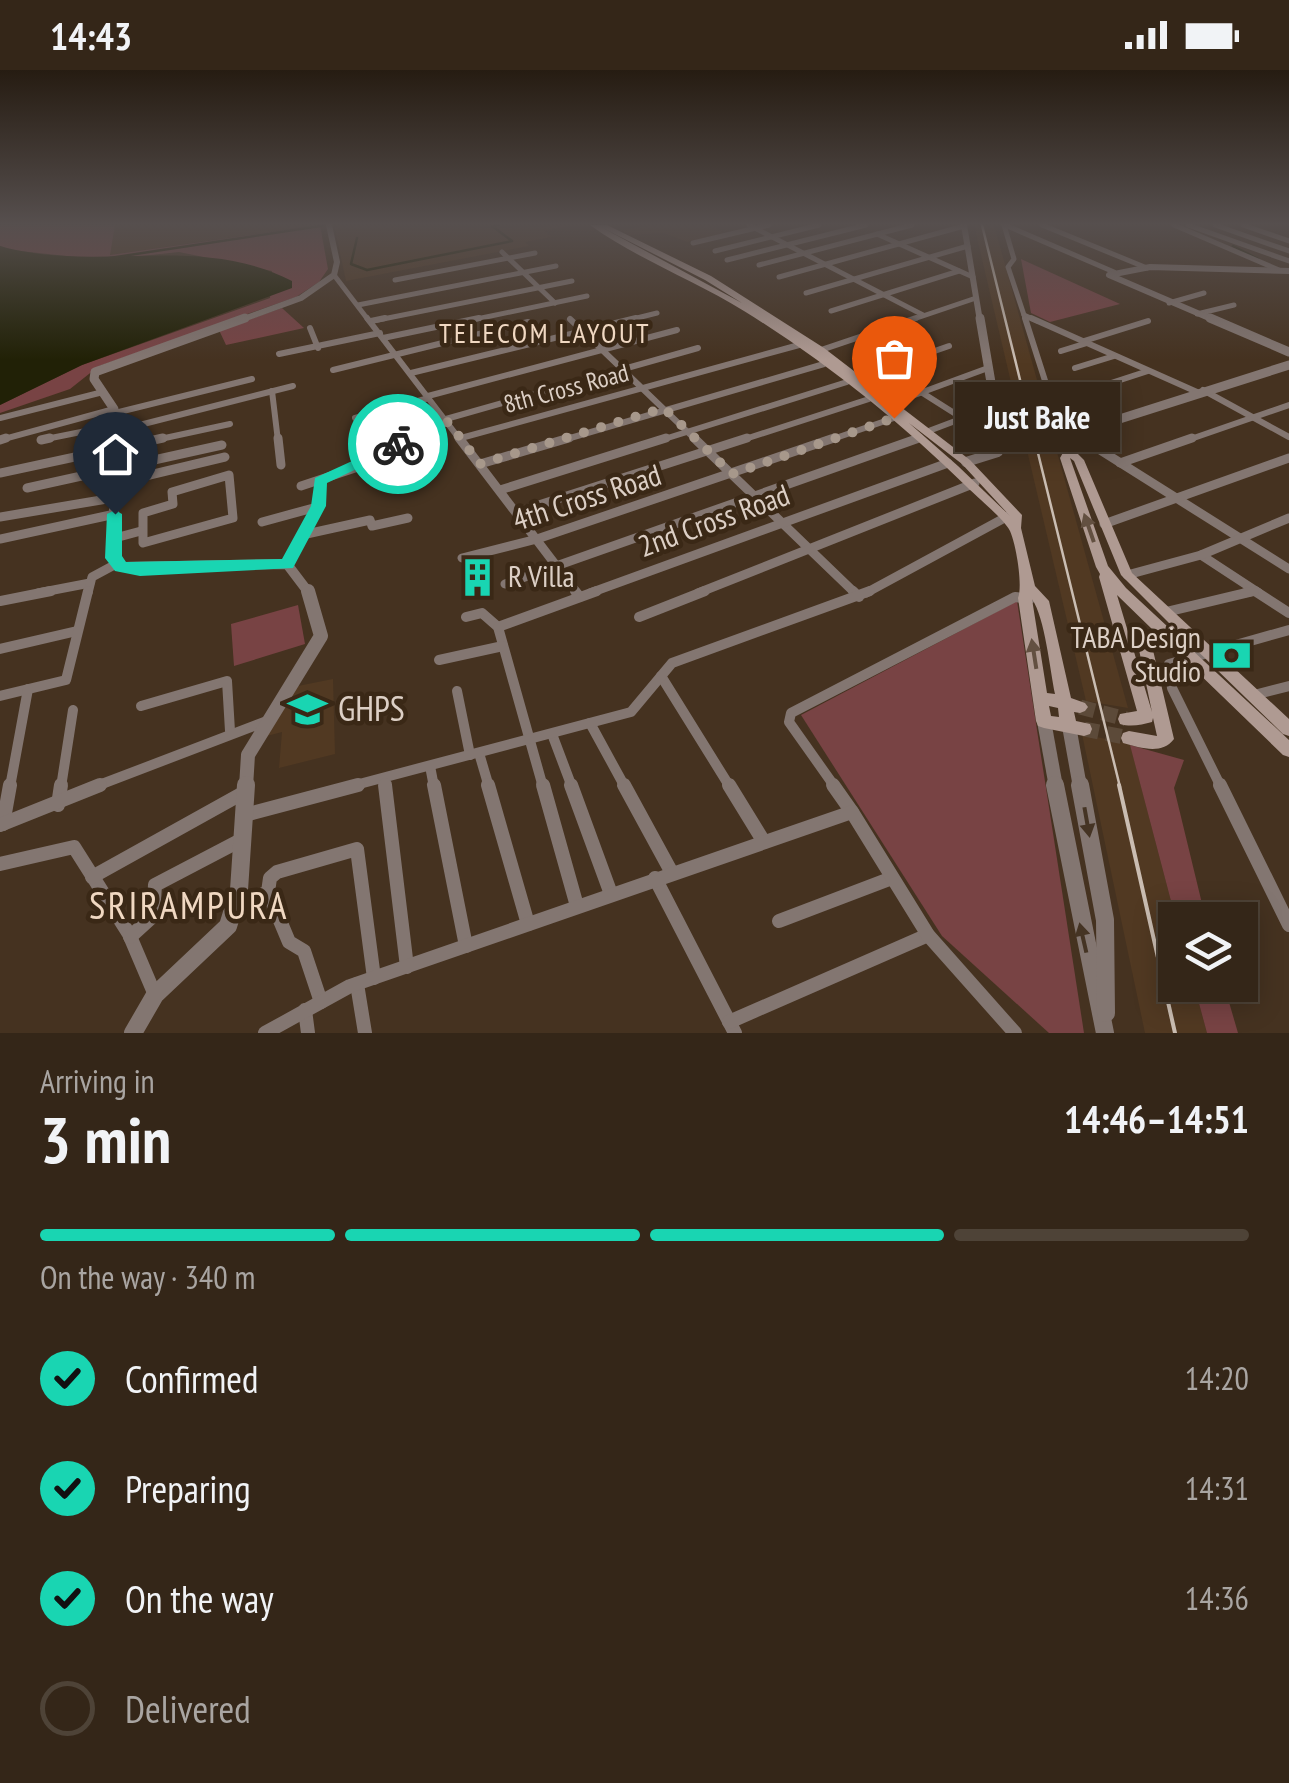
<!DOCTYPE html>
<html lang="en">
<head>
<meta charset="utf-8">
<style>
	body { margin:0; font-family:"PT Sans Narrow",sans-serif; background:#3c2e21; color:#f1f3f6; height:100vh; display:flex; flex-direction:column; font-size:38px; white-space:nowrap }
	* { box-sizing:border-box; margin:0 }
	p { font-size:32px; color:#a9a5a2 }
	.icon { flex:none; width:55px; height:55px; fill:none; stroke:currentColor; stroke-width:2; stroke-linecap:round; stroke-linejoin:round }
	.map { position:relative; height:963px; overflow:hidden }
	.sheet { display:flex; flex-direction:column; background:#342618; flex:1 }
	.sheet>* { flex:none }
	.fabs { position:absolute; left:1158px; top:832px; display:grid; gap:20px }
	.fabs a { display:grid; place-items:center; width:100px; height:100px; border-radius:0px; background:#342618; box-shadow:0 5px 25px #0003,0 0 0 2px #4e4337; font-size:50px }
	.pin { position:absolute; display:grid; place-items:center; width:85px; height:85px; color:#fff; margin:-102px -42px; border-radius:50% 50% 50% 0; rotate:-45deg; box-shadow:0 0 10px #0007 }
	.pin .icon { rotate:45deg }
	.courier { position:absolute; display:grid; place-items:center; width:100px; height:100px; margin:-50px; border:8px solid #19d5b2; border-radius:50%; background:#fff; color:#222; box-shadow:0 2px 12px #0007 }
	.bubble { position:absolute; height:70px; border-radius:0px; background:#342618; box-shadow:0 5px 25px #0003,0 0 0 2px #4e4337; font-size:32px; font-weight:600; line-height:70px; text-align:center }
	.headline em { font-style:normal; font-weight:600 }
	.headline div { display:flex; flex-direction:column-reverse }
	.headline { display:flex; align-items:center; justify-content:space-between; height:170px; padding:0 40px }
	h1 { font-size:65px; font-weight:600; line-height:75px }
	.bar { display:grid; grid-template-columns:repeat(4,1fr); gap:15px 10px; align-content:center; height:120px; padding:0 40px }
	.bar i { height:12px; border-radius:8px; background:#4e4337 }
	.bar .current { background:#19d5b2 }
	.bar p { grid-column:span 4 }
	ol { padding:0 40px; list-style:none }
	li { display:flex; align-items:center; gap:30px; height:110px }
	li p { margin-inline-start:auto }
	li .icon { padding:10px; border-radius:50%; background:#19d5b2; color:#111; stroke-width:4 }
	li:last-child { color:#a9a5a2 }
	li i { width:55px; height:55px; border:5px solid #4e4337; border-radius:50% }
	.status { display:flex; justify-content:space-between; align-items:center; height:70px; padding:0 50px; background:#342618; direction:ltr }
	.status svg { height:28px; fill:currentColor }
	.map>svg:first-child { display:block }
	.built { fill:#513922 }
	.green { fill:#784344 }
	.water { fill:#212106 }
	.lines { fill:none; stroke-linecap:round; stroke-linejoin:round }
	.stream { stroke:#212106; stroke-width:2.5 }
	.secondary-tunnel { stroke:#5c4a39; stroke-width:15; stroke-dasharray:15 8; stroke-linecap:butt }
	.minor-far4 { stroke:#837671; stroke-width:5 }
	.minor-far3 { stroke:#837671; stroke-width:6 }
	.minor-far2 { stroke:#837671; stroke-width:9 }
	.minor-far1 { stroke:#837671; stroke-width:10 }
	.minor { stroke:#837671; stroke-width:14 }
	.tertiary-far4 { stroke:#837671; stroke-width:6 }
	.tertiary-far3 { stroke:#837671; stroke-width:9 }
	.tertiary-far2 { stroke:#837671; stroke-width:10 }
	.tertiary-far1 { stroke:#837671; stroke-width:14 }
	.tertiary { stroke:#837671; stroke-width:18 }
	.secondary { fill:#af9a92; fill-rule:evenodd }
	.rail-far1 { stroke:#cabdb2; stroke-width:2.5 }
	.rail { stroke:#cabdb2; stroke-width:4 }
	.oneway { fill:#635041 }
	.oneway2 { fill:#453424 }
	.route { fill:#19d5b2 }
	.done { stroke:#a7988b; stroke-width:10; stroke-dasharray:0 18 }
	.labels { text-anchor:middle; stroke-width:9; stroke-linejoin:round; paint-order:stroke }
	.far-street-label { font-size:25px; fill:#dccfc5; stroke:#3a2816 }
	.far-neighbourhood-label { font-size:28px; letter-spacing:2.5px; fill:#f0d8c2; stroke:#3a2816 }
	.street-label { font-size:30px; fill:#dccfc5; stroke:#3a2816 }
	.poi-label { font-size:30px; fill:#dccfc5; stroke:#3a2816; text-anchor:start }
	.near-poi-label { font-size:35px; fill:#dccfc5; stroke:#3a2816; text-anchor:start }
	.near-neighbourhood-label { font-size:38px; letter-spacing:2.5px; fill:#f0d8c2; stroke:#3a2816 }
</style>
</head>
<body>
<div class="status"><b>14:43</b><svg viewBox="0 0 49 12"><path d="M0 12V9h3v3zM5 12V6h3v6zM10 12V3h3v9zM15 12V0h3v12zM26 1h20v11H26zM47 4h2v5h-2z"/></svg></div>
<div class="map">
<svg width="1289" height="963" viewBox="0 0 1289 963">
	<rect width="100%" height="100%" fill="#453220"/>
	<g class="built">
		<polygon points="115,155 317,155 109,185"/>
		<polygon points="334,155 499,158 575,155 544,161 551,167 525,172 529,176 346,211"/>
		<polygon points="651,155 712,155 724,164 687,172 664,163 629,165 621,160"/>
		<polygon points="974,155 994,155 1128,638 1086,631"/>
		<polygon points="333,609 335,684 279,698 282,662 263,667 298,616"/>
		<polygon points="1082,664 1130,674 1176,850 1175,915 1194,915 1207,963 1145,963"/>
	</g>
	<g class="green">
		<polygon points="0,155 115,155 110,185 320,155 328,199 319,212 296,227 99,296 70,319 0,343 0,335 82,295 270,228 272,201 179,182 104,190 11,180 0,176"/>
		<polygon points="1021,189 1120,234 1050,252 1031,243"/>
		<polygon points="282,238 304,258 226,275 219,260"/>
		<polygon points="1017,531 1084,963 1049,963 942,866 801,645"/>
		<polygon points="298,535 305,574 234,596 231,554"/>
		<polygon points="1130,675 1184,690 1174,718 1206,850 1176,850"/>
		<polygon points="1194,915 1224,915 1238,963 1207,963"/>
	</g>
	<path class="water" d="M0 176C98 204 197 162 292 211V218L82 295 0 335Z"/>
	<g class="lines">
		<g class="stream">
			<polyline points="357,168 351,194 367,200 512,171 492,156 499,155"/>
			<polyline points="1233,176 1258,189"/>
			<polyline points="103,189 327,155"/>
		</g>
		<g class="secondary-tunnel">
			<polyline points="1080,637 1126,649"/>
			<polyline points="1084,659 1129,668"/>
		</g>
		<g class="minor-far4">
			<polyline points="749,155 923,245"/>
			<polyline points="1004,155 1014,189 1008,197 1024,245"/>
			<polyline points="1005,155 1114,202"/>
			<polyline points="1042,155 1147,198"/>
			<polyline points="1174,155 1279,200"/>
			<polyline points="1188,155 1289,191"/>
			<polyline points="1215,155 1289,181"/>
			<polyline points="1243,155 1289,171"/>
			<polyline points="877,164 973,207"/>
			<polyline points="693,173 769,155"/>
			<polyline points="715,181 819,155"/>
			<polyline points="502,182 555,233"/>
			<polyline points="727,190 866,155"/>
			<polyline points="759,195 912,155"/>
			<polyline points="334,205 369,251"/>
			<polyline points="779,207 964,156"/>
			<polyline points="395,210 535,183"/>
			<polyline points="806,223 968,176"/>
			<polyline points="1169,233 1204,223"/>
			<polyline points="358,235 556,196"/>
			<polyline points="831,241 959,201"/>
			<polyline points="1197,244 1234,235"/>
			<polyline points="373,251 572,211"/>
			<polyline points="467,251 587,226"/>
			<polyline points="625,251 657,243"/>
			<polyline points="908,251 976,228"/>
			<polyline points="1026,251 1024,245 1037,251"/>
		</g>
		<g class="minor-far3">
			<polyline points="367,248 461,371"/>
			<polyline points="1025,248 1063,367"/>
			<polyline points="1031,248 1197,322"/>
			<polyline points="570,249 697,371"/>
			<polyline points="371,251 385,248"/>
			<polyline points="310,258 318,278"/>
			<polyline points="383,268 479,248"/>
			<polyline points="1084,271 1148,251"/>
			<polyline points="821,280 916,248"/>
			<polyline points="1061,281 1087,273"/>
			<polyline points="279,284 380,263"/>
			<polyline points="1075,298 1114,286"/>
			<polyline points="333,300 528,252"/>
			<polyline points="411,303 636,248"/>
			<polyline points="857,308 949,276"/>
			<polyline points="1108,314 1148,301"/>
			<polyline points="1203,320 1289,367"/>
			<polyline points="272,321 278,371"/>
			<polyline points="921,322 962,348"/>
			<polyline points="428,326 677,260"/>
			<polyline points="890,334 988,298"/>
			<polyline points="115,343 252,309"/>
			<polyline points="0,348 103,322"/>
			<polyline points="355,348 429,328"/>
			<polyline points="446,349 698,278"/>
			<polyline points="116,361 293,316"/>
			<polyline points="926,362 995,336"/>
			<polyline points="1073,363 1085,371"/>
			<polyline points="461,368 799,275"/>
			<polyline points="0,370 114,339"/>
			<polyline points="41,370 116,355"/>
			<polyline points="151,371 230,354"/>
			<polyline points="411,371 448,352"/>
			<polyline points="560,371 824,294"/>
			<polyline points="658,371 847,312"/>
			<polyline points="739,371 869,329"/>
			<polyline points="827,371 894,348"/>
			<polyline points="912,371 920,368"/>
			<polyline points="1185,371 1289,335"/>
		</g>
		<g class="minor-far2">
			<polyline points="278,368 281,395"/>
			<polyline points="459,368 577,523"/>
			<polyline points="694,368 855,523"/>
			<polyline points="1081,368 1289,499"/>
			<polyline points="0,370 6,368"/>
			<polyline points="41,370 50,368"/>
			<polyline points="1120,393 1192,368"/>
			<polyline points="480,394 569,368"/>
			<polyline points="0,403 163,368"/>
			<polygon points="229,405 233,448 143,473 143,443 173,434 172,422"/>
			<polyline points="116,413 225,387"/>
			<polyline points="301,416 358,397 416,368"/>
			<polyline points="27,418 222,375"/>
			<polyline points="500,420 666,368"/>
			<polyline points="517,442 747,368"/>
			<polyline points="0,447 113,428"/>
			<polyline points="262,452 317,437"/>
			<polyline points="1104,454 1289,388"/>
			<polyline points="302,465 370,450 372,456 408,448"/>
			<polyline points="115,468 141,461"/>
			<polyline points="0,469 115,444"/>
			<polyline points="1201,485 1259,523"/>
			<polyline points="462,488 537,469 834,368"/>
			<polyline points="287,494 319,436 320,411"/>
			<polyline points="1127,505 1201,485 1289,448"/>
			<polyline points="505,514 919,368"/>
			<polyline points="38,523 90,513"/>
			<polyline points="88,523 92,507 118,493"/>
			<polyline points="590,523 948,393"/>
			<polyline points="698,523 975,413"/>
			<polyline points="866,523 1010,445"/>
			<polyline points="1244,523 1254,521"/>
		</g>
		<g class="minor-far1">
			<polyline points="575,521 580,527"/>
			<polyline points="853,521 859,527"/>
			<polyline points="1255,521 1289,543"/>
			<polyline points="0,531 51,521"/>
			<polyline points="1166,542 1254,521"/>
			<polyline points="466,547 482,543 498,557 543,717"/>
			<polyline points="639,547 705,521"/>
			<polyline points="498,557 597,521"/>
			<polyline points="0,579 77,561"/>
			<polyline points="439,590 503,576"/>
			<polyline points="661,606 730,717"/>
			<polyline points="457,621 470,685"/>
			<polyline points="1254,625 1289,616"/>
			<polyline points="0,626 66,610 88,521"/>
			<polyline points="141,636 227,611 230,661"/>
			<polyline points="590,653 625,717"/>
			<polyline points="552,664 572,717"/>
			<polyline points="479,683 489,717"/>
			<polyline points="430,696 434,717"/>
			<polyline points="384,708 385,717"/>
			<polyline points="10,717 28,619"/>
			<polyline points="61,717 73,640"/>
			<polyline points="94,717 267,651"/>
			<polyline points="348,717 631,642 672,593 870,521"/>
			<polyline points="835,717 789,652 791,643 1015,527 1030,529"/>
			<polyline points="1221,717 1172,618 1169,594 1289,560"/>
		</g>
		<g class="minor">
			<polyline points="385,715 407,897"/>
			<polyline points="434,715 466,876"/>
			<polyline points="488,715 528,854"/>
			<polyline points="543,715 577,836"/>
			<polyline points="571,715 611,824"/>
			<polyline points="624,715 672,803"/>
			<polyline points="729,715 764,772"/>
			<polyline points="833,715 852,742"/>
			<polyline points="1220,715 1289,855"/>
			<polyline points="58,735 61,715"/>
			<polyline points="245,745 358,715"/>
			<polyline points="3,754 10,715"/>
			<polyline points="0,755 100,715"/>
			<polyline points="0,794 74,777 129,864 155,925"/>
			<polyline points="92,807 243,723"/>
			<polyline points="655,808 735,963"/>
			<polyline points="268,822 289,872 304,881 321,932"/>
			<polyline points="237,836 268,822 270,808 277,802 357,779 374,908"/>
			<polyline points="779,851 892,808"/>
			<polyline points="130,867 153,846 155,815 241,770"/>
			<polyline points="357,914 365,963"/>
			<polyline points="305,940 308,963"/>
			<polyline points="729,952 928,865"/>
			<polyline points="265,963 350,916 852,742 928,865 1015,963"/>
		</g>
		<g class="tertiary-far4">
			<polyline points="964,155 980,251"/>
			<polyline points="238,251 301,228 334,205 337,192 329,155"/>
			<polyline points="1216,251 1109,205 1150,197 1289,201"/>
		</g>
		<g class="tertiary-far3">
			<polyline points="980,248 1001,371"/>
			<polyline points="1210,248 1289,282"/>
			<polyline points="114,371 114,339 94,309 95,302 245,248"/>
			<polyline points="1065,371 1063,367 1289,295"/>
		</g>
		<g class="tertiary-far2">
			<polyline points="114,368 114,487 121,497 287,494 309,523"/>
			<polyline points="1064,368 1069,381"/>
			<polyline points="966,392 998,382 1000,368"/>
		</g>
		<g class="tertiary-far1">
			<polyline points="1044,651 1056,717"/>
			<polyline points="1069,656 1080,717"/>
			<polyline points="246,717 248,685 321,566 308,521"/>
		</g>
		<g class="tertiary">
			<polyline points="1055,715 1105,963"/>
			<polyline points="1080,715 1105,850 1106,943"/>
			<polyline points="133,963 155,925 228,856 239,820 246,715"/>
		</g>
		<g class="secondary">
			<path d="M590 155H607L711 206 824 278 970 390 1022 445 1021 458 1035 516 1049 531 1071 628 1085 633 1088 637 1085 641 1080 643 1074 642 1076 651 1090 654 1092 659 1090 664 1084 666 1044 658 1038 656 1036 651 1018 528C1023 516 1016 474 1010 461 1004 449 977 427 967 417 899 351 825 291 744 241 694 210 637 189 590 155ZM601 157 705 210 742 233ZM909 353 962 394 1010 446 958 396ZM1032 529C1045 548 1050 600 1055 624L1047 623ZM1049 636 1058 638 1059 647 1051 646Z"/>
			<path d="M1069 378 1073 379 1084 390 1132 503 1289 649V666L1283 664 1178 562 1176 565 1289 670V687L1283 685 1163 569 1156 571 1152 576 1174 669C1162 685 1141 678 1123 673L1121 668 1123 663 1129 661 1157 666 1153 648 1152 652C1142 655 1130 657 1120 654L1118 649 1120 644 1137 641 1099 507 1100 504 1096 497 1060 388 1065 379ZM1070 388 1074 391 1121 505 1172 556 1168 557 1126 518 1108 496ZM1117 525 1154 561 1146 563 1138 575 1152 642Z"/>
		</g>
		<polyline class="rail-far1" points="982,155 1120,717"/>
		<polyline class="rail" points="1119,715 1175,963"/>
	</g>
	<defs><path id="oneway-solid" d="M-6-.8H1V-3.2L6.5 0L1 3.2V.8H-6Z" transform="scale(2.5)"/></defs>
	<g class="oneway">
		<use href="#oneway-solid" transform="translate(1089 458) rotate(-109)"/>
		<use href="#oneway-solid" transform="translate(1034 584) rotate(-99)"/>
	</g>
	<g class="oneway2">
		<use href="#oneway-solid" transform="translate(1087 752) rotate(80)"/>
		<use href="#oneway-solid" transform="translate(1083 868) rotate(-103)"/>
	</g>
	<linearGradient id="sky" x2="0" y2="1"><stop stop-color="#261c12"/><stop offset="0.53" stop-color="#564f4e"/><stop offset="1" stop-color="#564f4e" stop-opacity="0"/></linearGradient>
	<rect width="1289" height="290" fill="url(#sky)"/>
	<polygon class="route" points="398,370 403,377 327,413 326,436 293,498 140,506 115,501 105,488 107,444 115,440 122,444 122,486 126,492 282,489 311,436 315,408"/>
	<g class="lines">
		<polyline class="done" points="398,374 448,352 480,394 664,338 732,404 894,348"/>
	</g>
	<defs>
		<symbol id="building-bare" viewBox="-9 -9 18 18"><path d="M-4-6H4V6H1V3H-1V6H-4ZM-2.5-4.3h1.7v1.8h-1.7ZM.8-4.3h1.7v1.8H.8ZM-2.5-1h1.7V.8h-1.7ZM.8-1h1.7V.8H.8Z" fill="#19d5b2" stroke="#3a2816" stroke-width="2.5" paint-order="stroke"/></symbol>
		<symbol id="bank-bare" viewBox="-9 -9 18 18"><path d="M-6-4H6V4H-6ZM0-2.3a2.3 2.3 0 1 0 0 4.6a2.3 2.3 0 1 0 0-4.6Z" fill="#19d5b2" stroke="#3a2816" stroke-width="2.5" paint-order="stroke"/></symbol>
		<symbol id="school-bare" viewBox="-9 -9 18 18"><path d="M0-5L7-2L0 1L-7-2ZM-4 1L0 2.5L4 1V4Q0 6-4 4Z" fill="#19d5b2" stroke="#3a2816" stroke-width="2.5" paint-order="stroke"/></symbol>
	</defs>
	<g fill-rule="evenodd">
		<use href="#building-bare" x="450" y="480" width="55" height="55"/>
		<use href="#bank-bare" x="1204" y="558" width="55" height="55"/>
		<use href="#school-bare" x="280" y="612" width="55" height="55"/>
	</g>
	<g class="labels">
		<g class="far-street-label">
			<text transform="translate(566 318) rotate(-15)" y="9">8th Cross Road</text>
		</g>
		<g class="far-neighbourhood-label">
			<text x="545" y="273">TELECOM LAYOUT</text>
		</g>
		<g class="street-label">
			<text transform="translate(587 428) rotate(-18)" y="10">4th Cross Road</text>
			<text transform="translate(714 451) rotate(-20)" y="10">2nd Cross Road</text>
		</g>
		<g class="poi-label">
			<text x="508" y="517">R Villa</text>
			<text x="1201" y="578" text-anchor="end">TABA Design<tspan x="1201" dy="34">Studio</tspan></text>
		</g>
		<g class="near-poi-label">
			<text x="338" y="651">GHPS</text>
		</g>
		<g class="near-neighbourhood-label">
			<text x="189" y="849">SRIRAMPURA</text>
		</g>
	</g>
</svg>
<div class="fabs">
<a><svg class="icon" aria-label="layers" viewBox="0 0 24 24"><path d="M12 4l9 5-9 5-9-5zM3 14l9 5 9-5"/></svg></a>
</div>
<div class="pin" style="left:894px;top:348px;background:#ea580c"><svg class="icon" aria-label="bag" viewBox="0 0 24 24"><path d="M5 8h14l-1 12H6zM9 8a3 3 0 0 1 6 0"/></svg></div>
<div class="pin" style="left:115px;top:444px;background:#1f2937"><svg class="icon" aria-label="home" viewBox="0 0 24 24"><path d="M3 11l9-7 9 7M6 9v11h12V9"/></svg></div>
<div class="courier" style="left:398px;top:374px"><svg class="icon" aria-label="bike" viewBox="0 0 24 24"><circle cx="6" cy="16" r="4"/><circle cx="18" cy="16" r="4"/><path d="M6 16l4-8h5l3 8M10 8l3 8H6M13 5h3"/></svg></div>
<div class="bubble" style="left:955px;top:312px;width:165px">Just Bake</div>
</div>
<section class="sheet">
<div class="headline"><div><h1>3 min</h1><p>Arriving in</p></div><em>14:46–14:51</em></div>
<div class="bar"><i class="current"></i><i class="current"></i><i class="current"></i><i></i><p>On the way · 340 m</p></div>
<ol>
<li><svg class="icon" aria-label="check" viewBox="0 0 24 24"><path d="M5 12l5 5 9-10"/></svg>Confirmed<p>14:20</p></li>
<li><svg class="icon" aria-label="check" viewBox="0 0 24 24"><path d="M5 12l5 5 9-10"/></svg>Preparing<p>14:31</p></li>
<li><svg class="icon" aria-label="check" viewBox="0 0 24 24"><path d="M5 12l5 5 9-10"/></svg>On the way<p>14:36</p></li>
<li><i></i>Delivered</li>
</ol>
</section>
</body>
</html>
